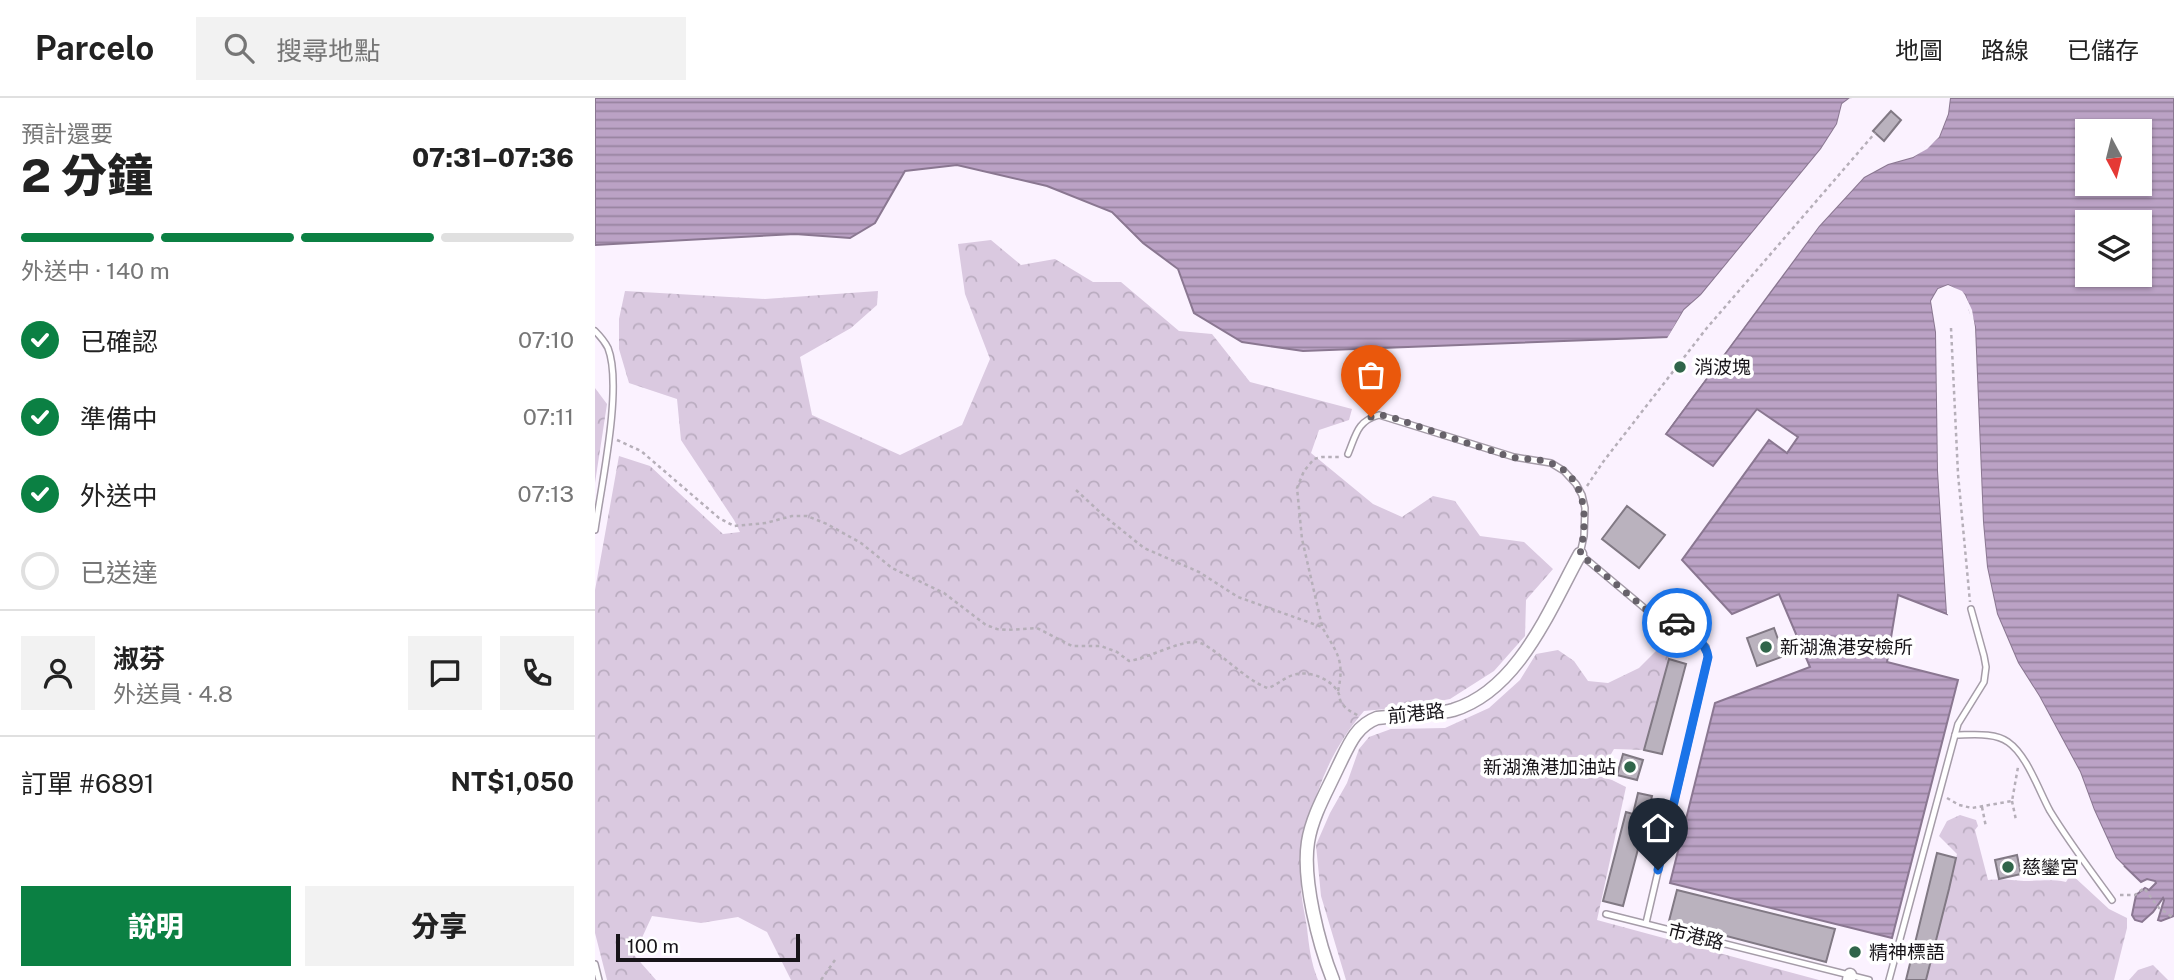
<!DOCTYPE html>
<html lang="zh-TW">
<head>
<meta charset="utf-8">
<style>
	body { margin:0; font-family:"Public Sans","Noto Sans TC",sans-serif; background:#f2f2f2; color:#222; height:100vh; display:flex; flex-direction:column; font-size:26px; white-space:nowrap }
	* { box-sizing:border-box; margin:0 }
	p { font-size:23px; color:#767676 }
	.icon { flex:none; width:38px; height:38px; fill:none; stroke:currentColor; stroke-width:2; stroke-linecap:round; stroke-linejoin:round }
	.map { position:relative; flex:1; overflow:hidden }
	.drawer { display:flex; flex-direction:column; background:#fff; width:595px }
	.drawer>* { flex:none }
	.needle { width:46px; rotate:173deg }
	.tools { position:absolute; left:1480px; top:21px; display:grid; gap:14px }
	.tools a { display:grid; place-items:center; width:77px; height:77px; border-radius:0px; background:#fff; box-shadow:0 2px 5px #0004; font-size:35px }
	.scale { position:absolute; left:21px; bottom:18px; width:184px; box-sizing:border-box; padding-left:7px; border:4px solid #171419; border-top:0; font-size:19px; line-height:24px; white-space:nowrap; color:#171419; -webkit-text-stroke:5px #fff; paint-order:stroke }
	.pin { position:absolute; display:grid; place-items:center; width:60px; height:60px; color:#fff; margin:-72px -30px; border-radius:50% 50% 50% 0; rotate:-45deg; box-shadow:0 0 7px #0007 }
	.pin .icon { rotate:45deg }
	.courier { position:absolute; display:grid; place-items:center; width:70px; height:70px; margin:-35px; border:5px solid #1a73e8; border-radius:50%; background:#fff; color:#222; box-shadow:0 2px 9px #0007 }
	.overview em { font-style:normal; font-weight:800 }
	.overview div { display:flex; flex-direction:column-reverse }
	.overview { display:flex; align-items:center; justify-content:space-between; height:119px; padding:0 21px }
	h1 { font-size:46px; font-weight:800; line-height:52px }
	.bar { display:grid; grid-template-columns:repeat(4,1fr); gap:10px 7px; align-content:center; height:84px; padding:0 21px }
	.bar i { height:9px; border-radius:5px; background:#e0e0e0 }
	.bar .selected { background:#0b8043 }
	.bar p { grid-column:span 4 }
	.line { display:flex; align-items:center; gap:18px; padding:0 21px; border-top:2px solid #e0e0e0 }
	.line div { flex:1 }
	.round { display:grid; place-items:center; flex:none; width:74px; height:74px; border-radius:0px; background:#f2f2f2 }
	ol { padding:0 21px; list-style:none }
	li { display:flex; align-items:center; gap:21px; height:77px }
	li p { margin-inline-start:auto }
	li .icon { padding:7px; border-radius:50%; background:#0b8043; color:#fff; stroke-width:4 }
	li:last-child { color:#767676 }
	li i { width:38px; height:38px; border:4px solid #e0e0e0; border-radius:50% }
	.cta { display:flex; gap:14px; margin-top:auto; padding:14px 21px }
	.cta a { flex:1; height:80px; border-radius:0px; background:#0b8043; color:#fff; font-size:28px; font-weight:800; line-height:80px; text-align:center }
	.cta a+a { background:#f2f2f2; color:#222 }
	header { display:flex; align-items:center; gap:42px; box-sizing:border-box; height:98px; padding:0 35px; background:#fff; border-bottom:2px solid #e0e0e0 }
	header strong { font-size:33px }
	nav { display:flex; gap:38px; margin-inline-start:auto; font-size:24px }
	.search { width:490px; height:63px; background:#f2f2f2; display:flex; align-items:center; gap:18px; box-sizing:border-box; padding:0 24px; border-radius:0px; color:#767676; font-size:26px }
	main { display:flex; flex:1; min-height:0 }
	.map>svg:first-child { display:block }
	.forest { fill:url(#forest-crowns) }
	.water { fill:url(#water-rules); stroke:#8a7791; stroke-width:2; fill-rule:evenodd }
	.pier { fill:#fbf2ff }
	.building { fill:#bab2be; stroke:#817984; stroke-width:2 }
	.lines { fill:none; stroke-linecap:round; stroke-linejoin:round }
	.service-casing { stroke:#a59ca8; stroke-width:8 }
	.tertiary-casing { stroke:#a59ca8; stroke-width:15 }
	.path { stroke:#b6afb9; stroke-width:2.5; stroke-dasharray:3.5 3.5; stroke-linecap:butt }
	.service { stroke:#fff; stroke-width:5 }
	.tertiary { stroke:#fff; stroke-width:12 }
	.done { stroke:#67626a; stroke-width:7; stroke-dasharray:0 12.6 }
	.route { stroke:#1a73e8; stroke-width:9 }
	.poi-dot { fill:#30654a; stroke:#fff; stroke-width:2.5 }
	.labels { text-anchor:middle; stroke-width:7; stroke-linejoin:round; paint-order:stroke }
	.poi-label { font-size:19px; fill:#171419; stroke:#fff; text-anchor:start }
	.street-label { font-size:19px; fill:#171419; stroke:#fff }
</style>
</head>
<body>
<header>
<strong>Parcelo</strong>
<div class="search"><svg class="icon" aria-label="search" viewBox="0 0 24 24"><circle cx="10" cy="10" r="6"/><path d="M15 15l6 6"/></svg>搜尋地點</div>
<nav><a>地圖</a><a>路線</a><a>已儲存</a></nav>
</header>
<main>
<section class="drawer">
<div class="overview"><div><h1>2 分鐘</h1><p>預計還要</p></div><em>07:31–07:36</em></div>
<div class="bar"><i class="selected"></i><i class="selected"></i><i class="selected"></i><i></i><p>外送中 · 140 m</p></div>
<ol>
<li><svg class="icon" aria-label="check" viewBox="0 0 24 24"><path d="M5 12l5 5 9-10"/></svg>已確認<p>07:10</p></li>
<li><svg class="icon" aria-label="check" viewBox="0 0 24 24"><path d="M5 12l5 5 9-10"/></svg>準備中<p>07:11</p></li>
<li><svg class="icon" aria-label="check" viewBox="0 0 24 24"><path d="M5 12l5 5 9-10"/></svg>外送中<p>07:13</p></li>
<li><i></i>已送達</li>
</ol>
<div class="line" style="height:126px"><a class="round"><svg class="icon" aria-label="person" viewBox="0 0 24 24"><circle cx="12" cy="8" r="4"/><path d="M4 21q1-7 8-7t8 7"/></svg></a><div><b>淑芬</b><p>外送員 · 4.8</p></div><a class="round"><svg class="icon" aria-label="chat" viewBox="0 0 24 24"><path d="M4 5h16v11H9l-5 4z"/></svg></a><a class="round"><svg class="icon" aria-label="phone" viewBox="0 0 24 24"><path d="M5 4h4l2 5-3 2q2 4 5 5l2-3 5 2v4C11 20 4 13 5 4z"/></svg></a></div>
<div class="line" style="height:91px"><div>訂單 #6891</div><b>NT$1,050</b></div>
<div class="cta"><a>說明</a><a>分享</a></div>
</section>
<div class="map">
<svg width="1579" height="882" viewBox="0 0 1579 882">
	<defs>
		<pattern id="forest-crowns" width="20" height="18" patternUnits="userSpaceOnUse" patternTransform="scale(1.75)"><rect width="20" height="18" fill="#dac9e0"/><path d="M2 6a3 3 0 1 1 6 0M12 15a3 3 0 1 1 6 0" fill="none" stroke="#baacc0"/></pattern>
		<pattern id="water-rules" width="6" height="5" patternUnits="userSpaceOnUse" patternTransform="scale(1.75)"><rect width="6" height="5" fill="#bba2c5"/><path d="M0 2.5h6" fill="none" stroke="#97839f"/></pattern>
	</defs>
	<rect width="100%" height="100%" fill="#fbf2ff"/>
	<g class="forest">
		<path d="M396 142 426 167 460 161 498 184H526L584 233 617 236 655 284 757 311 754 322 724 332 716 355 778 406 807 419 838 398 860 403 885 438 929 444 958 471 931 502 930 538 899 573 855 601 813 609 769 613C727 661 708 724 706 787 706 801 710 816 712 830 714 848 716 865 723 882H196L172 834 143 819 106 825 57 818 39 857 61 882H12L0 835V492L24 358 55 368 128 436 145 434 139 422 86 342 82 301 34 285 24 251V221L30 193 170 201 283 193 282 207 256 230 205 259 217 317 305 357 367 327 395 261 370 196 363 146Z"/>
		<polygon points="0,290 12,306 0,385"/>
		<polygon points="1066,548 1075,548 1074,561 1049,652 1019,651 1003,678 1017,682 1031,689 1002,822 1224,882 751,882 726,798 721,747 735,715 752,685 764,651 774,639 796,631 850,630 894,610 925,582 941,556 963,552 979,563 993,583 1013,585 1044,570"/>
		<path d="M1365 717 1381 722 1383 728 1380 732 1393 782C1406 781 1417 782 1429 783 1445 783 1456 781 1471 784L1476 776 1514 811 1532 820V830L1519 882H1331L1362 756 1344 738 1352 723Z"/>
		<polygon points="1558,867 1573,882 1534,882 1543,872"/>
	</g>
	<g class="water">
		<polygon points="0,0 1255,0 1247,6 1242,26 1226,51 1106,197 1089,212 1074,239 708,253 647,244 599,215 583,171 548,145 517,114 452,88 362,67 310,73 280,125 255,140 200,136 0,147"/>
		<path d="M1355 0H1579V818L1566 823 1563 822 1569 802 1568 800 1558 814 1547 824 1540 822 1537 817 1541 797 1550 790 1554 792 1561 785 1560 783 1552 781 1546 784 1521 760 1499 712 1485 674 1444 598 1423 565 1402 516 1392 469 1388 424 1380 229 1370 197 1353 187 1343 191 1336 203 1341 234 1343 373 1352 516 1303 497 1292 564 1363 582 1297 840 1075 785 1120 605 1215 569 1184 496 1137 516 1087 462 1174 342 1192 355 1203 339 1162 311 1118 368 1071 336 1224 128 1269 79 1293 66 1318 59 1344 39 1353 16ZM1493 33H1545V86H1493ZM1493 124H1545V177H1493Z"/>
	</g>
	<g class="pier">
		<polygon points="1255,0 1258,1 1250,8 1245,28 1229,53 1109,199 1092,214 1077,241 1071,242 1089,212 1106,197 1226,51 1242,26 1247,6"/>
		<polygon points="1352,0 1355,0 1353,16 1344,39 1332,51 1318,59 1293,66 1269,79 1224,128 1068,338 1068,334 1093,298 1221,126 1267,76 1291,63 1316,56 1330,48 1341,37 1349,15"/>
		<polygon points="1353,187 1367,193 1370,197 1377,212 1380,229 1388,424 1392,469 1402,516 1423,565 1444,598 1485,674 1499,712 1521,760 1529,768 1526,770 1517,761 1496,713 1482,675 1441,600 1420,567 1399,517 1389,470 1385,424 1376,230 1374,213 1367,199 1365,196 1353,191 1345,194 1339,204 1345,249 1347,373 1356,517 1352,516 1343,373 1341,234 1336,203 1343,191"/>
	</g>
	<g class="building">
		<polygon points="1296,13 1306,22 1289,43 1278,33"/>
		<polygon points="1032,408 1070,437 1044,470 1007,441"/>
		<polygon points="1179,530 1189,558 1162,568 1152,540"/>
		<polygon points="1074,561 1091,566 1067,656 1049,652"/>
		<polygon points="1028,656 1048,662 1042,682 1022,677"/>
		<polygon points="1043,695 1057,698 1028,808 1008,803 1031,714 1038,716"/>
		<polygon points="1342,755 1361,760 1354,791 1331,882 1311,882"/>
		<polygon points="1422,757 1426,776 1404,781 1400,762"/>
		<polygon points="1082,792 1240,831 1231,864 1074,823"/>
	</g>
	<g class="lines">
		<defs>
			<g id="service">
				<path d="M0 233C5 238 10 244 13 250 28 288 6 389 0 432"/>
				<path d="M753 356C761 337 762 323 784 317L919 359 956 365 969 373 981 386 987 397 990 410 989 438 985 456 1059 518 1087 528 1111 549 1113 559 1051 825"/>
				<path d="M1360 637C1376 637 1400 634 1413 644 1432 657 1444 693 1455 713 1474 744 1496 773 1517 802"/>
				<polyline points="1011,816 1274,882"/>
				<polyline points="0,866 4,882"/>
				<polyline points="1294,882 1363,626 1389,584 1391,569 1389,558 1376,511"/>
			</g>
			<g id="tertiary">
				<path d="M738 882C724 847 707 782 713 744 717 718 732 693 743 669 753 649 760 628 782 620 807 617 834 618 858 612 924 592 955 510 985 456"/>
				<polyline points="1254,882 1255,877"/>
			</g>
		</defs>
		<use href="#service" class="service-casing"/>
		<use href="#tertiary" class="tertiary-casing"/>
		<g class="path">
			<polyline points="1356,230 1363,376 1375,504"/>
			<path d="M22 342 46 353 124 420 139 428 171 425 197 418H212L232 426 266 445 297 470 349 495 391 527 402 531 412 532 442 530 477 548H506L522 554 534 563C554 560 583 543 601 544 617 545 650 583 673 590 682 587 689 580 698 577 713 572 735 580 743 594 745 597 744 601 746 604 750 611 757 614 764 618"/>
			<polyline points="992,388 1008,364 1111,231 1280,35"/>
			<path d="M481 392 508 417 549 450 604 474 643 499 727 529C742 555 750 562 743 593"/>
			<polyline points="727,528 707,441 702,390 709,373 719,361 727,359 744,359"/>
			<polyline points="1352,700 1364,707 1377,710 1417,703 1423,669"/>
			<polyline points="1417,703 1421,722"/>
			<polyline points="1387,709 1391,729"/>
			<polyline points="1525,797 1540,797 1549,790 1564,810 1579,820"/>
			<polyline points="226,882 240,862"/>
		</g>
		<use href="#service" class="service"/>
		<use href="#tertiary" class="tertiary"/>
	</g>
	<g class="lines">
		<path class="done" d="M776 319 784 317 793 318C827 329 860 342 895 352 903 355 912 358 921 360 932 361 942 361 953 364 993 377 993 422 985 456L1059 518 1082 525"/>
		<path class="route" d="M1063 772 1113 559C1112 546 1094 531 1082 525"/>
	</g>
	<g class="poi-dot">
		<circle cx="1085" cy="269" r="7"/>
		<circle cx="1171" cy="549" r="7"/>
		<circle cx="1035" cy="669" r="7"/>
		<circle cx="1413" cy="769" r="7"/>
		<circle cx="1260" cy="854" r="7"/>
	</g>
	<g class="labels">
		<g class="poi-label">
			<text x="1099" y="276">消波塊</text>
			<text x="1185" y="556">新湖漁港安檢所</text>
			<text x="1021" y="676" text-anchor="end">新湖漁港加油站</text>
			<text x="1427" y="776">慈鑾宮</text>
			<text x="1274" y="861">精神標語</text>
		</g>
		<g class="street-label">
			<text transform="translate(821 615) rotate(-6)" y="7">前港路</text>
			<text transform="translate(1101 838) rotate(14)" y="7">市港路</text>
		</g>
	</g>
</svg>
<div class="tools">
<a><svg class="needle" viewBox="-14 -14 28 28"><path d="M0-13l5 13h-10z" fill="#e53935"/><path d="M0 13l5-13h-10z" fill="#767676"/></svg></a>
<a><svg class="icon" aria-label="layers" viewBox="0 0 24 24"><path d="M12 4l9 5-9 5-9-5zM3 14l9 5 9-5"/></svg></a>
</div>
<div class="scale">100 m</div>
<div class="pin" style="left:776px;top:319px;background:#ea580c"><svg class="icon" aria-label="bag" viewBox="0 0 24 24"><path d="M5 8h14l-1 12H6zM9 8a3 3 0 0 1 6 0"/></svg></div>
<div class="pin" style="left:1063px;top:772px;background:#1f2937"><svg class="icon" aria-label="home" viewBox="0 0 24 24"><path d="M3 11l9-7 9 7M6 9v11h12V9"/></svg></div>
<div class="courier" style="left:1082px;top:525px"><svg class="icon" aria-label="car" viewBox="0 0 24 24"><path d="M5 17H2v-5l4-1 3-4h7l3 4 3 1v5h-3M9 17h6M6 11h13"/><circle cx="7" cy="17" r="2"/><circle cx="17" cy="17" r="2"/></svg></div>
</div>
</main>
</body>
</html>
